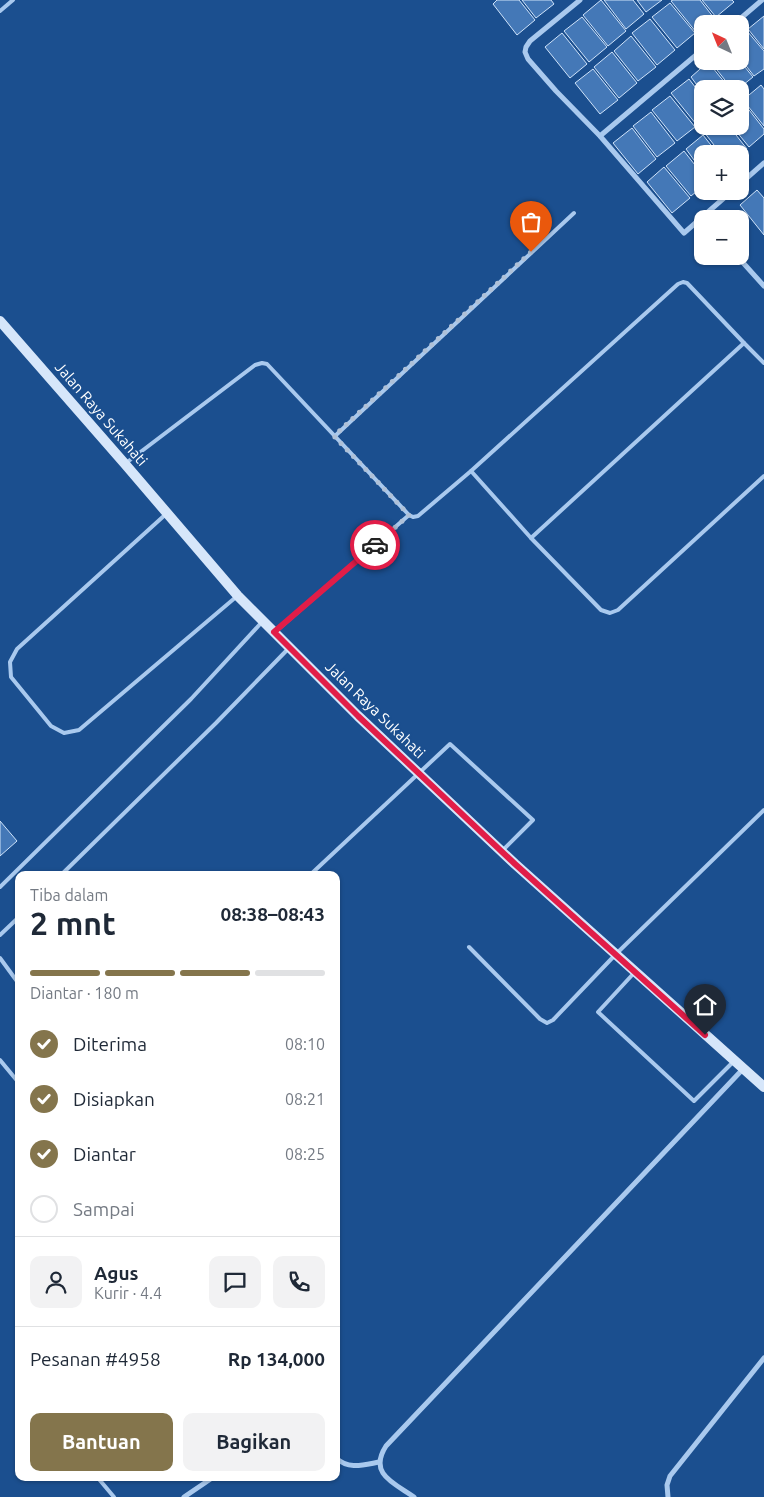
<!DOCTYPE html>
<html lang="id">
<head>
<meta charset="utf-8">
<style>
	body { margin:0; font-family:Ubuntu,sans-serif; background:#f2f2f3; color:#1f2937; height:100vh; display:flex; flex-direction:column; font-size:19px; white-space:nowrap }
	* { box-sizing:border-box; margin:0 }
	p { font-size:16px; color:#747a83 }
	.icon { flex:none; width:28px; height:28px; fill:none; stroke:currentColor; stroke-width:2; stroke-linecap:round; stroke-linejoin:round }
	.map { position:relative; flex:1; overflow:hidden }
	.side { position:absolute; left:15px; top:871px; width:325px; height:610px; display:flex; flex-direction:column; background:#fff; border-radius:10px; box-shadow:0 1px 4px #0004 }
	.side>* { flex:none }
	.needle { width:32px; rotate:317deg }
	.tools { position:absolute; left:694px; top:15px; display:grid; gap:10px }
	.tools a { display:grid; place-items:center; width:55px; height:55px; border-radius:10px; background:#fff; box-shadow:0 1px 4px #0004; font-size:25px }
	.pin { position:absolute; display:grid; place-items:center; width:42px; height:42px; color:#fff; margin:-51px -21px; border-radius:50% 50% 50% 0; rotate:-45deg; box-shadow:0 0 5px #0007 }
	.pin .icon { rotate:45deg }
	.courier { position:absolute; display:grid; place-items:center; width:50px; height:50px; margin:-25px; border:4px solid #e11d48; border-radius:50%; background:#fff; color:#222; box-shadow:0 1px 6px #0007 }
	.summary em { font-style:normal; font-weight:600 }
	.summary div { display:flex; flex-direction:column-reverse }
	.summary { display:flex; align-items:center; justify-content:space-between; height:85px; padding:0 15px }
	h1 { font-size:32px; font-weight:600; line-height:38px }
	.bar { display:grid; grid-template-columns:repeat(4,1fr); gap:8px 5px; align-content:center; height:60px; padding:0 15px }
	.bar i { height:6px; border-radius:4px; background:#e0e1e3 }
	.bar .active { background:#84754c }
	.bar p { grid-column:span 4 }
	.line { display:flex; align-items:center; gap:12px; padding:0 15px; border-top:1px solid #e0e1e3 }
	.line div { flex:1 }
	.round { display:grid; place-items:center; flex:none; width:52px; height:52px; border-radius:10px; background:#f2f2f3 }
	ol { padding:0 15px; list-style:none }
	li { display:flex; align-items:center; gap:15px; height:55px }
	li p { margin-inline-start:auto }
	li .icon { padding:5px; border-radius:50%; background:#84754c; color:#fff; stroke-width:4 }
	li:last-child { color:#747a83 }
	li i { width:28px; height:28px; border:2px solid #e0e1e3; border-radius:50% }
	.cta { display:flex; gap:10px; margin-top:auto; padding:10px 15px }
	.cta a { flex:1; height:58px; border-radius:10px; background:#84754c; color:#fff; font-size:20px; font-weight:600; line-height:58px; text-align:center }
	.cta a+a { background:#f2f2f3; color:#1f2937 }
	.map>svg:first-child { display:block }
	.building { fill:#4478b7; stroke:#cfe3fa }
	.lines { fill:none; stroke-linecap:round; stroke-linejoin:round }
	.service { stroke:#a9c9ee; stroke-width:4 }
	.minor { stroke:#a9c9ee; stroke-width:5 }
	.secondary { stroke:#d6e6fa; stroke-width:10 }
	.done { stroke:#afc1d8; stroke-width:5; stroke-dasharray:0 9 }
	.route { stroke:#e11d48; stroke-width:6 }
	.labels { text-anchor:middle; stroke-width:4; stroke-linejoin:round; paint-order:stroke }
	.street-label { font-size:15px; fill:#fff; stroke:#1b4f8f }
</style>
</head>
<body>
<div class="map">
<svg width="764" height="1497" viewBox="0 0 764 1497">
	<rect width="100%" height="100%" fill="#1b4f8f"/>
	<g class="building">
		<polygon points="497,0 519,0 535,20 517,35 493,4"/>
		<polygon points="522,0 551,0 554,4 536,18"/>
		<polygon points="601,0 626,31 608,46 583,15"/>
		<polygon points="604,0 633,0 644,14 626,29"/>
		<polygon points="637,0 662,0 646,12"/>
		<polygon points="673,0 700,0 714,18 707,24 702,24 702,27 696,32 671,1"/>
		<polygon points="702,0 732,0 734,2 716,17"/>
		<polygon points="670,3 695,33 677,48 652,17"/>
		<polygon points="764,16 764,49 748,29"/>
		<polygon points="582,17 607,47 589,62 564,31"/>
		<polygon points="650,19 675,50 657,65 632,33"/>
		<polygon points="747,31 764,51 764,69 754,76 740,58 740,37"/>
		<polygon points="562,33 587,64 570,78 545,47"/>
		<polygon points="631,36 656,67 638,81 614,51"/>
		<polygon points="612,52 637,83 619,98 594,67"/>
		<polygon points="710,61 740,61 753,77 738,89 732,89"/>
		<polygon points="708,62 730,89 702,89 702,92 691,77"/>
		<polygon points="593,69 618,100 600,114 575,83"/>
		<polygon points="689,79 702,96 702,118 696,124 671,93"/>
		<polygon points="761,85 764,89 764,126 743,100"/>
		<polygon points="670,96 695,127 677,141 652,110"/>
		<polygon points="742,101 764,129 764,134 749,147 732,126 740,126 740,103"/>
		<polygon points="651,112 675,143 657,157 633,126"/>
		<polygon points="711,126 729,126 747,149 740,154 721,154 704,132"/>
		<polygon points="632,128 656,159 638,174 613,143"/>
		<polygon points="703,135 718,154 702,154 702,171 686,149"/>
		<polygon points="684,151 702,174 702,187 691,196 666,166"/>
		<polygon points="664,167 690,198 672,213 647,182"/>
		<polygon points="757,190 764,198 764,235 740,205"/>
		<polygon points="0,821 17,841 0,856"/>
	</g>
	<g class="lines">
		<g class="service">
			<polyline points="0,11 13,0"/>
			<polyline points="744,343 764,363"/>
			<polyline points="335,436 574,213"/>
			<polyline points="126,463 255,365 262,363 267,364 409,515 413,517 418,516 471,471 678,284 683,282 687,283 744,343 531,538"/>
			<polyline points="471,471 531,538 601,610 610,613 618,610 764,476"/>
			<polyline points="166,514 17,649 10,662 11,677 51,726 64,733 79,730 236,597"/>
			<polyline points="275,632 409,515"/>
			<polyline points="61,875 216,723 288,649"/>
			<polyline points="310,875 450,744 533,820 502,851"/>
			<polyline points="0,887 191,699 262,622"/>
			<polyline points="0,935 19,917"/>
			<polyline points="469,947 540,1019 547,1023 553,1020 616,954 764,810"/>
			<polyline points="0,958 19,984"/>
			<polyline points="634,973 598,1012 694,1101 734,1061"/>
			<polyline points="0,1060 19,1083"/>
			<polyline points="98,1478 114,1497"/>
		</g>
		<g class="minor">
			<polyline points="580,0 530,41 526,47 525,52 528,59 556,91 600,136 684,233 732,191"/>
			<polyline points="734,24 762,0"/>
			<polyline points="600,136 702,50"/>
			<polyline points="740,184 764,163"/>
			<polyline points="737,256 764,286"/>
			<path d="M336 1458C349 1470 363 1465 379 1462"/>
			<polyline points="184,1497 212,1478"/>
			<path d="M414 1497C394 1483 368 1474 386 1446L743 1069"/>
			<polyline points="668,1497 667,1485 670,1476 764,1358"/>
		</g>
		<polyline class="secondary" points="0,321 125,464 238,596 358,716 515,864 764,1087"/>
	</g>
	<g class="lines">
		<polyline class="done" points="375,545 409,515 334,436 531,252"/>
		<polyline class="route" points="375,545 274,632 358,716 515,864 705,1035"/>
	</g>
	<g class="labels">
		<g class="street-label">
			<text transform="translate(101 414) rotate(49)" y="5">Jalan Raya Sukahati</text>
			<text transform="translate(375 710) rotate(44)" y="5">Jalan Raya Sukahati</text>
		</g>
	</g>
</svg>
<div class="tools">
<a><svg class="needle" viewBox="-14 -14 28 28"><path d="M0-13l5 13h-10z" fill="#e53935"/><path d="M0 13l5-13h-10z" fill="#747a83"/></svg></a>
<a><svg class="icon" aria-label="layers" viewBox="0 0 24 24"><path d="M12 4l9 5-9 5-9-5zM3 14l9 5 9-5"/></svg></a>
<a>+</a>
<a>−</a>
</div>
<div class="pin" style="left:531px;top:252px;background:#ea580c"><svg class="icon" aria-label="bag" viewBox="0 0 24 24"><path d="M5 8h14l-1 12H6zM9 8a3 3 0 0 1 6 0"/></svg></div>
<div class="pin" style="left:705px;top:1035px;background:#1f2937"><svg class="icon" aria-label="home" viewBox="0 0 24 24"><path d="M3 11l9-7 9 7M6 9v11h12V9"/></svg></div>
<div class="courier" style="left:375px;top:545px"><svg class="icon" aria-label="car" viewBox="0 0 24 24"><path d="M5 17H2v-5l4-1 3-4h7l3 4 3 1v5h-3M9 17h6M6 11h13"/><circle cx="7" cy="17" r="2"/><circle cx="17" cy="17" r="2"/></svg></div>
<section class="side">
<div class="summary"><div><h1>2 mnt</h1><p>Tiba dalam</p></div><em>08:38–08:43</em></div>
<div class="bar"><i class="active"></i><i class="active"></i><i class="active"></i><i></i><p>Diantar · 180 m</p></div>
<ol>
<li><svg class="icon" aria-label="check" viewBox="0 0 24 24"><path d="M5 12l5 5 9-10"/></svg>Diterima<p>08:10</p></li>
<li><svg class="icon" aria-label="check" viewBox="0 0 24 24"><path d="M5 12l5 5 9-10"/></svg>Disiapkan<p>08:21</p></li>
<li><svg class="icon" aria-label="check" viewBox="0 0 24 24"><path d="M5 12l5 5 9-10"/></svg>Diantar<p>08:25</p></li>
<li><i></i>Sampai</li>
</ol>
<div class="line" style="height:90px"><a class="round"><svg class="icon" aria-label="person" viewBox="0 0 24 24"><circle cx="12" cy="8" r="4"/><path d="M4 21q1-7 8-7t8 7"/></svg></a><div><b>Agus</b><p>Kurir · 4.4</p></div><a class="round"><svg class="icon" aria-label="chat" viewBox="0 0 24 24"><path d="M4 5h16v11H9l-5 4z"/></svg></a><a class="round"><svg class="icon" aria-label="phone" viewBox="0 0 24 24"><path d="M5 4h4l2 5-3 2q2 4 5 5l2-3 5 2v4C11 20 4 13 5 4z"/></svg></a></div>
<div class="line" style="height:65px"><div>Pesanan #4958</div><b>Rp 134,000</b></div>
<div class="cta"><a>Bantuan</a><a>Bagikan</a></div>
</section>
</div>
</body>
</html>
